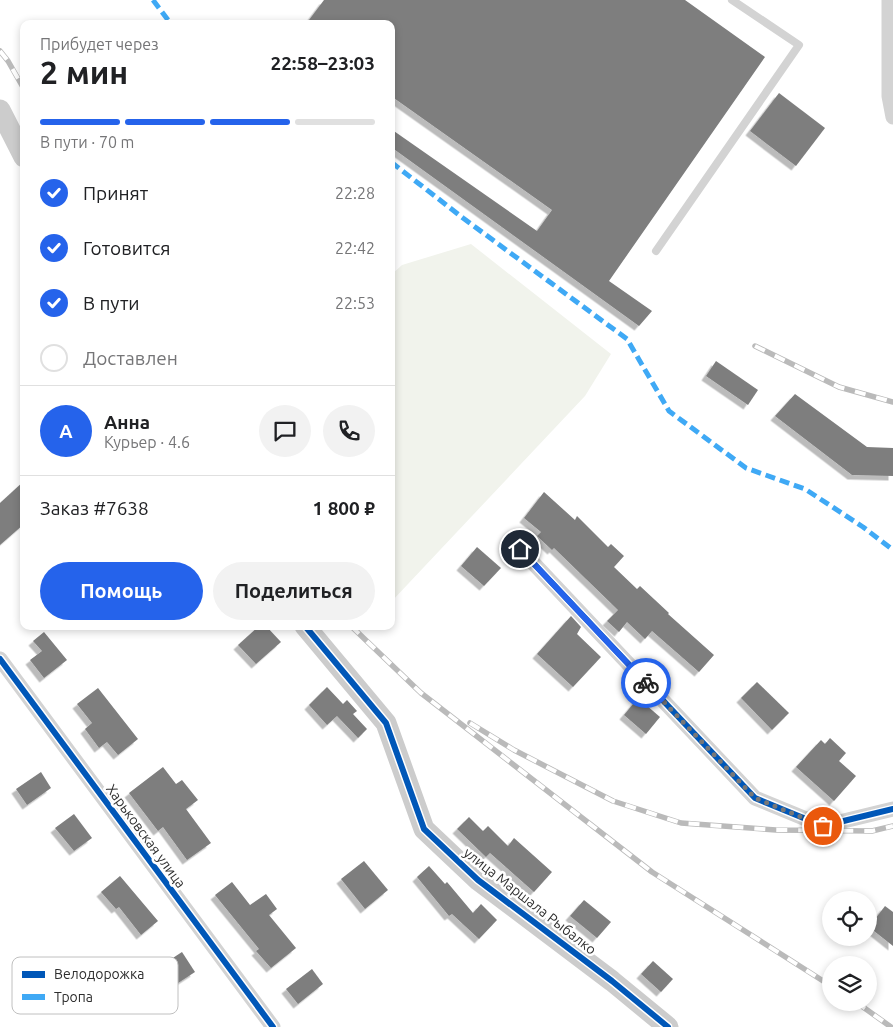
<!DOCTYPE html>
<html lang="ru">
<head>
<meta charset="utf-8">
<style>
	body { margin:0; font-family:Ubuntu,sans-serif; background:#f2f2f2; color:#202124; height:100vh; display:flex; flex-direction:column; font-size:19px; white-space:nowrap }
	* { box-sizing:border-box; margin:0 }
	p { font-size:16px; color:#757577 }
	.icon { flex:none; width:28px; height:28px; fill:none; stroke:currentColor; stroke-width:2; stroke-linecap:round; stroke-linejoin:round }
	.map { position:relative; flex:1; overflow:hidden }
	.details { position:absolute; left:20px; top:20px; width:375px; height:610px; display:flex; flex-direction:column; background:#fff; border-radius:10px; box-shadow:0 2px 8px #0003 }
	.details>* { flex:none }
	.tools { position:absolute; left:822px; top:891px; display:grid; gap:10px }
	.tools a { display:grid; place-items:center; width:55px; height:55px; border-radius:50%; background:#fff; box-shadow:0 2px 8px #0003; font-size:25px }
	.pin { position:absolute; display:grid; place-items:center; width:42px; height:42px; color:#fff; margin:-21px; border:2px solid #fff; border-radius:50%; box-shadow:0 1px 5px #0007 }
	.courier { position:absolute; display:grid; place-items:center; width:50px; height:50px; margin:-25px; border:4px solid #2563eb; border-radius:50%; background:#fff; color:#222; box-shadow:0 1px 6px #0007 }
	.head em { font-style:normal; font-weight:600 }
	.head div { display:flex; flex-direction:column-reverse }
	.head { display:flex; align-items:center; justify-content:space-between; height:85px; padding:0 20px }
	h1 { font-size:32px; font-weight:600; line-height:38px }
	.bar { display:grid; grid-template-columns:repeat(4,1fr); gap:8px 5px; align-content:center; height:60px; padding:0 20px }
	.bar i { height:6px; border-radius:4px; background:#e0e0e0 }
	.bar .on { background:#2563eb }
	.bar p { grid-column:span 4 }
	.line { display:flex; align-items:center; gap:12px; padding:0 20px; border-top:1px solid #e0e0e0 }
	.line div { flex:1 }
	.round { display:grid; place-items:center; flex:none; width:52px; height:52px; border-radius:26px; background:#f2f2f2 }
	ol { padding:0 20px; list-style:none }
	li { display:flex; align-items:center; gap:15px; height:55px }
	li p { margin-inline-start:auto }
	li .icon { padding:5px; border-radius:50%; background:#2563eb; color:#fff; stroke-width:4 }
	li:last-child { color:#757577 }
	li i { width:28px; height:28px; border:2px solid #e0e0e0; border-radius:50% }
	.primary-button { display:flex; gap:10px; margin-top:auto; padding:10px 20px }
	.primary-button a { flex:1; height:58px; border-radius:30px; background:#2563eb; color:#fff; font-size:20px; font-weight:600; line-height:58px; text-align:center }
	.primary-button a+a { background:#f2f2f2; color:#202124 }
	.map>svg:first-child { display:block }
	.green { fill:#f1f3ec }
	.building { fill:#7e7e7e; filter:url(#shadow) }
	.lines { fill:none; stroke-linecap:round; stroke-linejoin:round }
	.lane { stroke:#d3d3d3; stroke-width:8 }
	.street { stroke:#d3d3d3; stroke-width:15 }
	.secondary { stroke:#ccc; stroke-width:21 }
	.rail-casing { stroke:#bababa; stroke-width:5.5 }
	.rail { stroke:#fff; stroke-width:4; stroke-dasharray:11; stroke-linecap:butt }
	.quiet { stroke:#3fa9f5; stroke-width:5; stroke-dasharray:10 5; stroke-linecap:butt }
	.cycleway-casing { stroke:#fff; stroke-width:9 }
	.cycleway { stroke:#0057b8; stroke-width:6 }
	.done { stroke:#777; stroke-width:5; stroke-dasharray:0 9 }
	.route { stroke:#2563eb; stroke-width:6 }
	.labels { text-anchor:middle; stroke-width:5; stroke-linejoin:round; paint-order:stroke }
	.street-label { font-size:14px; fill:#2e2e2e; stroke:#fff }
	.key { fill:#fff; stroke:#c0c0c0; stroke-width:1 }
	.key-label { font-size:14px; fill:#2e2e2e }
</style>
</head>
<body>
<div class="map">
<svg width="893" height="1027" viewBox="0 0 893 1027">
	<defs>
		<filter id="shadow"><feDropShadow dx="-4.5" dy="4.5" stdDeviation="0" flood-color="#0004"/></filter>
	</defs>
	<rect width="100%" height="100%" fill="#fff"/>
	<polygon class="green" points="471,244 611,354 585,396 392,601 391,275 402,265"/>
	<g class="building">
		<polygon points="324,0 685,0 765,57 609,281 652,311 639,326 391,147 391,129 537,231 552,210 391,96 391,24 306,24"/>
		<polygon points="779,93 825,128 796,166 750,131"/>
		<polygon points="716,361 758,390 748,405 706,376"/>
		<polygon points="795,394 867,447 893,448 893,476 852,475 775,416"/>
		<polygon points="24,481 24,524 0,545 0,503"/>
		<polygon points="544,492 575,520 577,516 608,547 611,544 624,556 614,567 637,589 640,586 669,613 668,614 714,655 699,672 652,631 645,639 627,622 619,632 607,621 618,610 554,548 552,550 537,536 541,532 524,518"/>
		<polygon points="477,547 501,568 484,586 461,566"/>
		<polygon points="571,616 581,627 577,634 601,657 573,687 537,654"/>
		<polygon points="259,626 266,626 281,642 256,664 238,645"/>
		<polygon points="44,632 67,660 44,678 30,660 42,651 33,641"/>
		<polygon points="757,682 789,713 772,730 741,698"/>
		<polygon points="327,687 343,704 347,700 357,711 353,714 367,729 358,738 337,716 327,725 309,705"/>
		<polygon points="98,688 138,739 118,755 107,742 99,748 85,729 92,723 77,704"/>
		<polygon points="638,698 660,717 646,734 624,715"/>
		<polygon points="830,738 846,753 839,761 856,776 834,801 796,767 821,740 825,744"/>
		<polygon points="163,767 176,784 182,780 198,800 186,809 211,843 187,860 163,827 158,831 129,793"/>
		<polygon points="41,772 51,788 27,805 16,789"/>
		<polygon points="74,814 92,838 74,851 55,828"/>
		<polygon points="469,817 483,831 488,826 508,846 514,838 552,872 534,892 490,853 486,857 457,829"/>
		<polygon points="364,861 388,890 365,909 341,879"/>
		<polygon points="429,866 445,884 447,882 473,913 481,904 497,920 479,939 452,914 449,916 417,877"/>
		<polygon points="120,876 158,921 141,935 119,907 116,909 101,892"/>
		<polygon points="232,882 250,905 266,894 277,909 269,915 296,948 271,968 256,951 259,949 215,895"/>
		<polygon points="584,900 611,922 597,938 570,916"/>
		<polygon points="885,906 893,912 893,946 869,927"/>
		<polygon points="182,952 195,972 172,987 159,967"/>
		<polygon points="653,961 673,979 661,992 641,974"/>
		<polygon points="312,969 323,984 298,1004 286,989"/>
	</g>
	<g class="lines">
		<polyline class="lane" points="656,251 799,45 732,0"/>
		<g class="street">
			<polyline points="889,0 889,96 893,117"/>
			<polyline points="520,549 755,798 823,826 893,809"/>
			<polyline points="0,659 273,1027"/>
		</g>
		<g class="secondary">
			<polyline points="0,110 24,157"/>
			<polyline points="305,626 386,723 424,829 478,880 612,981 668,1027"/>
		</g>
		<defs>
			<g id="rail">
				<polyline points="0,51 8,61 24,89"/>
				<polyline points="755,346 839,387 893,402"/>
				<polyline points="351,626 421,693 652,872 831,986"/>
				<polyline points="470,723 514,750 613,801 681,823 776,830 872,831 893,826"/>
				<polyline points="856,1002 891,1027"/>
			</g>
		</defs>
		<use href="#rail" class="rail-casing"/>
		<use href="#rail" class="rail"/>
		<g class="quiet">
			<polyline points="153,0 171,24"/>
			<polyline points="391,162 463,218 627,339 669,411 746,468 805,489 863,527 893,550"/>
		</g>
		<defs>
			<g id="cycleway">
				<polyline points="520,549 755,798 823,826 893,809"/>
				<polyline points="305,626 386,723 424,829 478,880 612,981 668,1027"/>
				<polyline points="0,659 273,1027"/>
			</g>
		</defs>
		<use href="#cycleway" class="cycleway-casing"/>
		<use href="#cycleway" class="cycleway"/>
	</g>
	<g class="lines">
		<polyline class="done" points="646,683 755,798 823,826"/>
		<polyline class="route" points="520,549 646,683"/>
	</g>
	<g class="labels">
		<g class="street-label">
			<text transform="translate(146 836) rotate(54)" y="5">Харьковская улица</text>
			<text transform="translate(530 901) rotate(38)" y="5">улица Маршала Рыбалко</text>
		</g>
	</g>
	<rect x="12" y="957" width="166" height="57" rx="8" class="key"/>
	<rect x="22" y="971" width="23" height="7" fill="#0057b8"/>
	<rect x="22" y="994" width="23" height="6" fill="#3fa9f5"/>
	<g class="key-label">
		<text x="54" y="979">Велодорожка</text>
		<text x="54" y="1002">Тропа</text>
	</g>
</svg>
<div class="tools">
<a><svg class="icon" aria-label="locate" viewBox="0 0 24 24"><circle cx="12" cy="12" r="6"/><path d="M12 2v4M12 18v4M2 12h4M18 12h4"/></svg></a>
<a><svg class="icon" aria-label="layers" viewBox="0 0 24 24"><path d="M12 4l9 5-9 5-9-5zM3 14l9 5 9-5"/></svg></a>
</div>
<div class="pin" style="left:823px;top:826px;background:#ea580c"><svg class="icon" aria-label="bag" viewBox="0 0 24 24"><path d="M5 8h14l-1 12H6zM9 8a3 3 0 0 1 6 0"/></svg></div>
<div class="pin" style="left:520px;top:549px;background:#1f2937"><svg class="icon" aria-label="home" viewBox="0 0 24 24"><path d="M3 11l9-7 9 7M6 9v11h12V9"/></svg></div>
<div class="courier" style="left:646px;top:683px"><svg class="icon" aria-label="bike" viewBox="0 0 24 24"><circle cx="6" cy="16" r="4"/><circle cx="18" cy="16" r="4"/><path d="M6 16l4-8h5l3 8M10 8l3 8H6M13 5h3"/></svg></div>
<section class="details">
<div class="head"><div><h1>2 мин</h1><p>Прибудет через</p></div><em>22:58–23:03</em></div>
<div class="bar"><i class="on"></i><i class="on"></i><i class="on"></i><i></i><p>В пути · 70 m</p></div>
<ol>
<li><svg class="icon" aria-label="check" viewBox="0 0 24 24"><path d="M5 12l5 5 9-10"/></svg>Принят<p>22:28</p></li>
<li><svg class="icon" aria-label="check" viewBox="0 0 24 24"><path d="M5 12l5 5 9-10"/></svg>Готовится<p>22:42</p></li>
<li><svg class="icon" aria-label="check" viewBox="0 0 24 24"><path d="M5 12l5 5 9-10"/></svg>В пути<p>22:53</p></li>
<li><i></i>Доставлен</li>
</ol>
<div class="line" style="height:90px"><b class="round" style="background:#2563eb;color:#fff">А</b><div><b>Анна</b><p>Курьер · 4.6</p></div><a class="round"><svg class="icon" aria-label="chat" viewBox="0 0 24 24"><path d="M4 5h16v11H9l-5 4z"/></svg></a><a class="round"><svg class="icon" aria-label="phone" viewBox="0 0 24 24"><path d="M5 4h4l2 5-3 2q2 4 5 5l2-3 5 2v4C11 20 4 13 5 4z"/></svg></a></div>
<div class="line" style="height:65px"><div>Заказ #7638</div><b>1 800 ₽</b></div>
<div class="primary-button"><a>Помощь</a><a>Поделиться</a></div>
</section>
</div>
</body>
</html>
